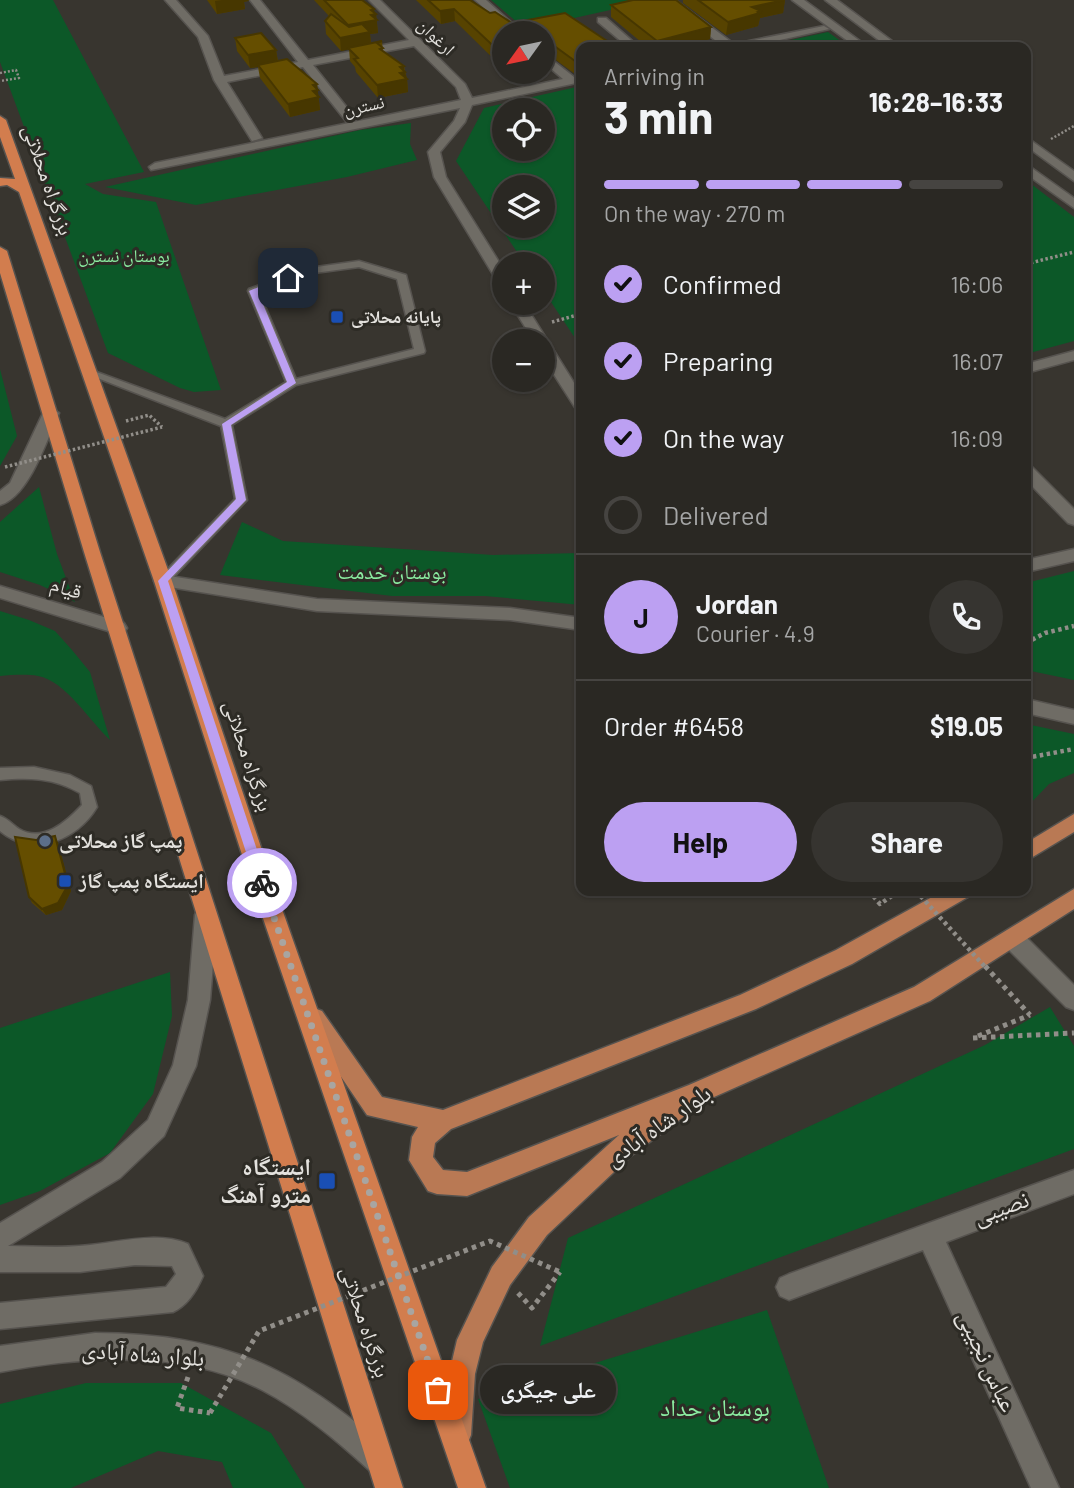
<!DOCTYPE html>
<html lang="en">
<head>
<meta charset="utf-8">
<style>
	body { margin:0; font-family:Barlow,"Noto Naskh Arabic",sans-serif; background:#363430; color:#f1f3f6; height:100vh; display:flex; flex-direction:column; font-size:26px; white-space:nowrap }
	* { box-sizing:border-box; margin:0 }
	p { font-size:23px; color:#a5a6a6 }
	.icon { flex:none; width:38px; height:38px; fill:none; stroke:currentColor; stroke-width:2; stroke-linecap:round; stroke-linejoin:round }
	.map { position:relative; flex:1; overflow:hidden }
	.drawer { position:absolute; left:576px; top:42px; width:455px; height:854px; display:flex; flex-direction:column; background:#2a2823; border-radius:14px; box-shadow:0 2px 5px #0004,0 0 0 2px #464441 }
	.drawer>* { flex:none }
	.needle { width:46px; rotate:237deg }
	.buttons { position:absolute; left:492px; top:21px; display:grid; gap:14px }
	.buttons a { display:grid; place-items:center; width:63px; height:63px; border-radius:50%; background:#2a2823; box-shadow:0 2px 5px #0004,0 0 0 2px #464441; font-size:35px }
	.pin { position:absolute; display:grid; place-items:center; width:60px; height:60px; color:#fff; margin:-30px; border-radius:14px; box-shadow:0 4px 10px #0006 }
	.courier { position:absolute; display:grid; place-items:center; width:70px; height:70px; margin:-35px; border:5px solid #bca0f2; border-radius:50%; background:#fff; color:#222; box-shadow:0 2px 9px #0007 }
	.bubble { position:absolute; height:49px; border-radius:24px; background:#2a2823; box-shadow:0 2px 5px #0004,0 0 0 2px #464441; font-size:23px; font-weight:700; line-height:49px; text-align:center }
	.headline em { font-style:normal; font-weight:700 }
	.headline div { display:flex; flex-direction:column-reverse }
	.headline { display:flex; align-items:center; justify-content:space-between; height:119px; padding:0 28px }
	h1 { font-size:46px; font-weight:700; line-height:52px }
	.bar { display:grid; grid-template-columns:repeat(4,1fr); gap:10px 7px; align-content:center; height:84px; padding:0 28px }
	.bar i { height:9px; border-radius:5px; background:#464441 }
	.bar .active { background:#bca0f2 }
	.bar p { grid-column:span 4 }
	.line { display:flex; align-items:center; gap:18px; padding:0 28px; border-top:2px solid #464441 }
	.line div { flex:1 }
	.round { display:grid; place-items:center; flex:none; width:74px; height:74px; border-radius:37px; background:#363430 }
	ol { padding:0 28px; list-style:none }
	li { display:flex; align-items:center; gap:21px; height:77px }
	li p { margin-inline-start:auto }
	li .icon { padding:7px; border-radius:50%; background:#bca0f2; color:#111; stroke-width:4 }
	li:last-child { color:#a5a6a6 }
	li i { width:38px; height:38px; border:4px solid #464441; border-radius:50% }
	.cta { display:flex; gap:14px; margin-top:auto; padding:14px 28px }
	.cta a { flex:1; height:80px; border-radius:42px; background:#bca0f2; color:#111; font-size:28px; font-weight:700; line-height:80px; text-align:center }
	.cta a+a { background:#363430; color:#f1f3f6 }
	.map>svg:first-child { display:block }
	.green { fill:#0c5828; fill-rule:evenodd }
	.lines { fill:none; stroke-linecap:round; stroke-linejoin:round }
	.service-casing { stroke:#56534f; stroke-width:3 }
	.minor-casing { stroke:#56534f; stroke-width:3 }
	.tertiary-casing { stroke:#56534f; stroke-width:3 }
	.secondary-casing { stroke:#56534f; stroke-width:3 }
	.primary-casing { stroke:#56534f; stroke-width:3 }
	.trunk-casing { stroke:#56534f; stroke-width:3 }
	.path-far3 { stroke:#918e89; stroke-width:2.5; stroke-dasharray:2 2; stroke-linecap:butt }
	.path-far2 { stroke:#918e89; stroke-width:3.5; stroke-dasharray:2.5 2.5; stroke-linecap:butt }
	.path-far1 { stroke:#918e89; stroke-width:4.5; stroke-dasharray:3.5 3.5; stroke-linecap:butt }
	.path { stroke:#918e89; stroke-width:5; stroke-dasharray:4.5 4.5; stroke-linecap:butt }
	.service { fill:#6f6c65; fill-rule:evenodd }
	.minor { fill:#6f6c65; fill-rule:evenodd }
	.tertiary { fill:#6f6c65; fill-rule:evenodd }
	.secondary { fill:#6f6c65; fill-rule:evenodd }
	.primary { fill:#b97954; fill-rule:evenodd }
	.trunk { fill:#d27d4e; fill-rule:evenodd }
	.path-bridge-far2 { stroke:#918e89; stroke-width:3.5; stroke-dasharray:2.5 2.5; stroke-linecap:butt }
	.path-bridge-far1 { stroke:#918e89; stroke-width:4.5; stroke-dasharray:3.5 3.5; stroke-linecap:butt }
	.path-bridge { stroke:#918e89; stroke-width:5; stroke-dasharray:4.5 4.5; stroke-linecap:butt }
	.wall { fill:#574300 }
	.shaded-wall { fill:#473700 }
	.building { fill:#654e00; stroke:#473700; stroke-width:2 }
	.route { fill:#bca0f2 }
	.done { stroke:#a8a5a1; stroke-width:7; stroke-dasharray:0 12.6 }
	.transit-dot { fill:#1a4fb4; stroke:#2d2b25; stroke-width:2.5 }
	.service-dot { fill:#5c6f8a; stroke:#2d2b25; stroke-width:2.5 }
	.labels { text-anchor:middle; stroke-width:6; stroke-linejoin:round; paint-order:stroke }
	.far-street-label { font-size:18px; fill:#e4e2de; stroke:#2d2b25 }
	.far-park-label { font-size:18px; fill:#8beda1; stroke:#2d2b25 }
	.far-poi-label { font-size:18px; font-weight:bold; fill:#e4e2de; stroke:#2d2b25; text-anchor:start }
	.street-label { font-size:21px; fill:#e4e2de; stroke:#2d2b25 }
	.park-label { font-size:21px; fill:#8beda1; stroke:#2d2b25 }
	.poi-label { font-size:21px; font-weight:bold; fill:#e4e2de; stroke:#2d2b25; text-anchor:start }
	.near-street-label { font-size:24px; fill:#e4e2de; stroke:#2d2b25 }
	.near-poi-label { font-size:24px; font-weight:bold; fill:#e4e2de; stroke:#2d2b25; text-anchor:end }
	.near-park-label { font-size:24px; fill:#8beda1; stroke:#2d2b25 }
</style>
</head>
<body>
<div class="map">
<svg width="1074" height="1488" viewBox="0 0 1074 1488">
	<rect width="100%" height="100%" fill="#38352f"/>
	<g class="green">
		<polygon points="0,0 53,0 144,172 85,184 103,194 156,202 221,390 194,392 180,388 108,353 0,62"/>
		<polygon points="491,0 655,0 525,29"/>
		<polygon points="828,32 849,47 758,47"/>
		<path d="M581 86V347L543 290 542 264H525L456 161 484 108ZM504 110H542V149H504ZM504 187H542V226H504Z"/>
		<polygon points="411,123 410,144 417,160 347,177 196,205 105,187 360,130"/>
		<polygon points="1026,180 1074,217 1074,341 1026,354"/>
		<polygon points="0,369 17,436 0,466"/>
		<polygon points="39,487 57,554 75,602 40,585 0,572 0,522"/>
		<polygon points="242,522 283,541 493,555 581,553 581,605 485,596 392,596 220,575"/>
		<polygon points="1074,571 1074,680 1026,670 1026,583"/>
		<path d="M0 611 29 620 55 631 72 650 90 672 110 740C90 722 66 681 38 676 27 674 12 675 0 676Z"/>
		<polygon points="1026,724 1074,734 1074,773 1049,784 1026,808"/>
		<polygon points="170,972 172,1016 153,1094 110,1153 40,1191 0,1205 0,1028"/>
		<polygon points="1050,1007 1074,1046 1074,1149 540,1346 568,1238 985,1045"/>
		<polygon points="767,1310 829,1488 510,1488 478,1399"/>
		<polygon points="86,1383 181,1383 271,1433 305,1488 233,1488 222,1462 158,1451 71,1488 0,1488 0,1404"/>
	</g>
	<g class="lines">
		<defs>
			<g id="service">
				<path d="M359 261 406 275 425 351 424 353 296 385 232 425 247 500 167 584H159L157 581 159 578 235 499 221 426 82 372 87 369 91 370 225 419 286 382 248 291 249 289 302 269ZM359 267 397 279 414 349 296 379 259 292 307 274Z"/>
				<path d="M34 767 70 775 91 786 97 807C77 841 32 858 0 831V816C8 819 12 824 19 829 43 843 66 822 82 805L80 793C54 778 29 777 0 780V768Z"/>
			</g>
			<g id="minor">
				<polygon points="165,0 176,0 208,36 224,76 298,62 250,0 260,0 308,60 409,40 369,0 380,0 465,84 472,98 563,79 542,61 542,52 574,77 581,76 581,82 472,105 465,122 440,152 446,177 504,270 504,285 497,281 434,177 428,152 454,121 460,108 151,170 149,167 155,163 461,100 456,87 414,46 313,65 356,119 350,123 346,121 303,67 227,82 262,138 252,141 214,80 198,37"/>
				<polygon points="475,0 486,0 523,33 512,33"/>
				<polygon points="663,0 675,0 734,44 824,26 829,29 749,47 724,47"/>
				<polygon points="598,18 606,18 639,47 628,47 598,22"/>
				<polygon points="510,303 524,303 581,394 581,411 576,409 542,356 542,341 534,341"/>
				<polygon points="1074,351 1074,360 1026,373 1026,364"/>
				<polygon points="1026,466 1032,467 1074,509 1074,525 1068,523 1026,480"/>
				<polygon points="1074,549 1074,561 1026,572 1026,560"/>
				<polygon points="163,575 317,599 510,608 581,618 581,630 510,620 317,611 157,585 154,581"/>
				<polygon points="1026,699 1074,710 1074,724 1026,713"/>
				<polygon points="1013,930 1021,932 1074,985 1074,1010 1066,1007 1005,946 1002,939 1005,932"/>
				<polygon points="1074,1170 1074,1194 946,1242 1059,1488 1031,1488 923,1250 789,1300 780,1296 776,1287 780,1278 789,1274"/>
			</g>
			<g id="tertiary">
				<path d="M51 408 59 413C47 439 29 497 0 505V491L10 483 43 413Z"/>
				<polygon points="0,586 124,623 127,628 124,633 118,634 0,598"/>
			</g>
			<g id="secondary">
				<polygon points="792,0 804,0 868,47 856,47"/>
				<polygon points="825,0 837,0 900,47 888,47"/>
				<polygon points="1026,137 1074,171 1074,181 1026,146"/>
				<polygon points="1026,164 1074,198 1074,208 1026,174"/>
				<path d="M206 906 214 909 217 915 210 1000 196 1066 164 1136 120 1178 8 1246C32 1246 56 1248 79 1246 114 1244 155 1230 188 1244L203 1276C197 1290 187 1306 173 1312L0 1329V1303L166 1287 176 1274 172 1266 135 1265 80 1272H0V1223L102 1162 148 1120 173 1065 188 1000 195 915 198 909Z"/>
				<path d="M95 1333C225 1334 292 1366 389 1450L393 1460 389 1470 379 1474 369 1470C336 1440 302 1411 262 1390 184 1349 84 1356 0 1372V1346Z"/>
			</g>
			<g id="primary">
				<polygon points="1074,814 1074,832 1026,861 1026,843"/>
				<polygon points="1074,889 1074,909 930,1001 705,1101 632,1155 547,1235 510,1285 483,1342 475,1374 471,1435 467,1445 457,1449 447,1445 443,1435 449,1374 457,1340 492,1267 529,1217 619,1135 467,1196 437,1194 428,1191 409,1160 412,1137 418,1127 367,1115 306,1025 303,1018 306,1011 314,1008 322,1011 382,1097 443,1110 740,995 836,950 943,891 971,891 968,897 852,964 756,1009 451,1129 435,1143 433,1157 443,1170 467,1172 689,1085 914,987"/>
			</g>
			<g id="trunk">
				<polygon points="0,116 6,120 172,581 276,892 486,1488 458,1488 254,892 154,581 19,192 7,185 0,186 0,178 15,179 0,137"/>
				<polygon points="0,247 7,251 100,552 403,1488 375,1488 84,552 0,273"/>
			</g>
		</defs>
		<use href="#service" class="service-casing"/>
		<use href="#minor" class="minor-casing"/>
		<use href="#tertiary" class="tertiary-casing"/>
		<use href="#secondary" class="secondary-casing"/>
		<use href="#primary" class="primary-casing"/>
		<use href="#trunk" class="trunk-casing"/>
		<g class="path-far3">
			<polyline points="0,73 16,70 19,78 0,81"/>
			<polyline points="1051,139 1074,126"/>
		</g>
		<g class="path-far2">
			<polyline points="1026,264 1074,252"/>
			<polyline points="552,322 581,314"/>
			<polyline points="126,421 149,415 162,427"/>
		</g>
		<g class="path-far1">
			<polyline points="1026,643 1045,633 1074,626"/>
			<polyline points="1026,758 1074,749"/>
			<polyline points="869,891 880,904 899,891"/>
		</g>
		<g class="path">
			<polyline points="978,1036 1030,1015"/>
			<polyline points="973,1038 1074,1033"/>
			<polyline points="518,1293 532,1308 560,1272"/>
			<polyline points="188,1377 177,1408 210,1413"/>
		</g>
		<use href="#service" class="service"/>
		<use href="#minor" class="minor"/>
		<use href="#tertiary" class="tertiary"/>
		<use href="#secondary" class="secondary"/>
		<use href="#primary" class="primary"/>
		<use href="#trunk" class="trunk"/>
		<polyline class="path-bridge-far2" points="5,467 162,427"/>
		<polyline class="path-bridge-far1" points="916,891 986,968"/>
		<g class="path-bridge">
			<polyline points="985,966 1030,1015"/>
			<polyline points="210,1413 259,1331 490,1241 560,1272"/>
		</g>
	</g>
	<g class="wall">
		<polygon points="207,0 249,0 248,1 244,2 245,9 217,14"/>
		<polygon points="314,0 362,0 376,14 378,33 370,34 371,43 382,41 383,52 404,66 407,79 408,92 378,98 356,72 355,67 350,61 349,49 341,51 326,34 325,21 329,16"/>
		<polygon points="416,0 470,0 490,13 512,23 616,47 575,74 542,50 542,33 504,33 504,69 455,21 441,24"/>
		<polygon points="683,0 785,0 783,13 760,18 758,26 726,35 683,3"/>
		<polygon points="611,5 711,27 710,39 682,47 647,47 611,17"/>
		<polygon points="235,38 276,50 278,61 317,84 320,110 290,117 260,78 258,67 250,68 237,51"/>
		<polygon points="58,843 71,891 62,910 46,915 32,903 29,897"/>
	</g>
	<g class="shaded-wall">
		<polygon points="222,0 249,0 248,1 244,2 245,9 217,14 215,1"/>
		<polygon points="785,0 783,13 760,18 758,26 726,35 728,22 752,7"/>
		<polygon points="374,9 375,14 376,14 378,33 370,34 371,45 341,51 340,38 348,25 371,10"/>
		<polygon points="454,9 455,21 441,24 440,11"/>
		<polygon points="711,27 710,39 682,47 656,47 657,41"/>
		<polygon points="276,50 278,63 258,65 258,67 250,68 248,55"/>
		<polygon points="545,54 545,67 542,68 542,55"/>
		<polygon points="581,60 581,73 575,74 575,61"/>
		<polygon points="404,66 404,72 405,72 407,79 408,92 378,98 377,85 400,67"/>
		<polygon points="511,72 528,72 511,76"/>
		<polygon points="317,84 320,110 290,117 288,104 313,91 313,85"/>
		<polygon points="55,836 58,843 71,891 62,910 46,915 42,909"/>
	</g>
	<g class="building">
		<polygon points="324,0 362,0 374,9 371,10 376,14 371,15 377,20 348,25"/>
		<polygon points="428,0 470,0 490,13 495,12 512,23 565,13 616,47 581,47 581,60 575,61 542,37 542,33 504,33 504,56 454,9 440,11"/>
		<polygon points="633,0 676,0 711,27 657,41 611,5"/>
		<polygon points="698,0 784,0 752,7 761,11 758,12 760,13 728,22"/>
		<polygon points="331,14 349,27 362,24 370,32 340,38 325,21"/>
		<polygon points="261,33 276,50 248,55 235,38"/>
		<polygon points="382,41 377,43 383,48 380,49 404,66 400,67 405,72 400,73 407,79 377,85 354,59 358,58 348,48"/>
		<polygon points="287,59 317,84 313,85 318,90 313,91 319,97 288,104 258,65"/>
		<polygon points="55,836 68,885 58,903 42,909 29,897 15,837 36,840"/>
	</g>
	<polygon class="route" points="285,276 292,278 258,292 296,383 231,425 246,500 168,581 268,883 262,889 256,883 158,581 236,499 222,424 287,382 249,291"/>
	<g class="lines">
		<polyline class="done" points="262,883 438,1390"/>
	</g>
	<g class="transit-dot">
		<rect x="330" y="310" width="14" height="14" rx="3.5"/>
		<rect x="58" y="874" width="14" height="14" rx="3.5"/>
		<rect x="318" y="1172" width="18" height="18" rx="3.5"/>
	</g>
	<circle class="service-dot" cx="45" cy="841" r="7"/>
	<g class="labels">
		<g class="far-street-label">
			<text transform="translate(436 37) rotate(44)" y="6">ارغوان</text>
			<text transform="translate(364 106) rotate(-12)" y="6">نسترن</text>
		</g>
		<g class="far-park-label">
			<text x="124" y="262">بوستان نسترن</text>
		</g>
		<g class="far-poi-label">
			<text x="351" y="323">پایانه محلاتی</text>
		</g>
		<g class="street-label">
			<text transform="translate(48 180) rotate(71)" y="7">بزرگراه محلاتی</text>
			<text transform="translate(66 588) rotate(17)" y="7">قیام</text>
			<text transform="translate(248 756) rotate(72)" y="7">بزرگراه محلاتی</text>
			<text transform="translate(365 1322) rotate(72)" y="7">بزرگراه محلاتی</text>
		</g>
		<g class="park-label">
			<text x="392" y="579">بوستان خدمت</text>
		</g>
		<g class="poi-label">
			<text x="59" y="848">پمپ گاز محلاتی</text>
			<text x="79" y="888">ایستگاه پمپ گاز</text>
		</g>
		<g class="near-street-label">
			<text transform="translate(658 1126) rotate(-35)" y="8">بلوار شاه آبادی</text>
			<text transform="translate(1001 1208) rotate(-20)" y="8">نصیبی</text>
			<text transform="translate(143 1354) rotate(4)" y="8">بلوار شاه آبادی</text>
			<text transform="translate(987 1361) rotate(65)" y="8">عباس نجیبی</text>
		</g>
		<g class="near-poi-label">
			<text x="311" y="1175">ایستگاه<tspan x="311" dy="28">مترو آهنگ</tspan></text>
		</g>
		<g class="near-park-label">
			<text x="715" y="1416">بوستان حداد</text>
		</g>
	</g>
</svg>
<div class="buttons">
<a><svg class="needle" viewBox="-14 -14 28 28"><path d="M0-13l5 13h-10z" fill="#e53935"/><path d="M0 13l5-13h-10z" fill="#a5a6a6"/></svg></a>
<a><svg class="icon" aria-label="locate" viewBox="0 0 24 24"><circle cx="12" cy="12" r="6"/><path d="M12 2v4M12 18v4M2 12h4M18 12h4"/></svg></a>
<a><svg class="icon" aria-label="layers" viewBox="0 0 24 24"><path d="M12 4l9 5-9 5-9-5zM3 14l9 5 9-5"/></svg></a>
<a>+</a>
<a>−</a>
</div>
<div class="pin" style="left:438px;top:1390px;background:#ea580c"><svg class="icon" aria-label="bag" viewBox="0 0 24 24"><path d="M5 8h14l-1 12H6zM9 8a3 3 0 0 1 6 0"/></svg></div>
<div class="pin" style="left:288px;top:278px;background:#1f2937"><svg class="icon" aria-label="home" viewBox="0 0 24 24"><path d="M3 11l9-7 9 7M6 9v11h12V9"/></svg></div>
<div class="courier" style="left:262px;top:883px"><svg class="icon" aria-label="bike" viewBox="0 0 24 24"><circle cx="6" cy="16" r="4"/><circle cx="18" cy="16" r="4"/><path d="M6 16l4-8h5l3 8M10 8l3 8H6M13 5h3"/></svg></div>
<div class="bubble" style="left:480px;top:1365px;width:136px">علی جیگری</div>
<section class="drawer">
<div class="headline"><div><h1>3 min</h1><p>Arriving in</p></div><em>16:28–16:33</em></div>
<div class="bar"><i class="active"></i><i class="active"></i><i class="active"></i><i></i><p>On the way · 270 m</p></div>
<ol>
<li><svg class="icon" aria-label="check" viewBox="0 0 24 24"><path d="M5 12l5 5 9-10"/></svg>Confirmed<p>16:06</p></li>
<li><svg class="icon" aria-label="check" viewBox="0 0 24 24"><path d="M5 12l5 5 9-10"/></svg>Preparing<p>16:07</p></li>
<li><svg class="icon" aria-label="check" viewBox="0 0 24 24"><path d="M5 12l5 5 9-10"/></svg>On the way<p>16:09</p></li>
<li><i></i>Delivered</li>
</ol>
<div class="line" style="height:126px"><b class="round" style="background:#bca0f2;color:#111">J</b><div><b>Jordan</b><p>Courier · 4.9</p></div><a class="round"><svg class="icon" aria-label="phone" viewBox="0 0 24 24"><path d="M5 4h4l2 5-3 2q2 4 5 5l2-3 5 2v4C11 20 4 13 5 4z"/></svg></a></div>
<div class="line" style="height:91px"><div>Order #6458</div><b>$19.05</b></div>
<div class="cta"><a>Help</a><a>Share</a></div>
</section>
</div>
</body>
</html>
